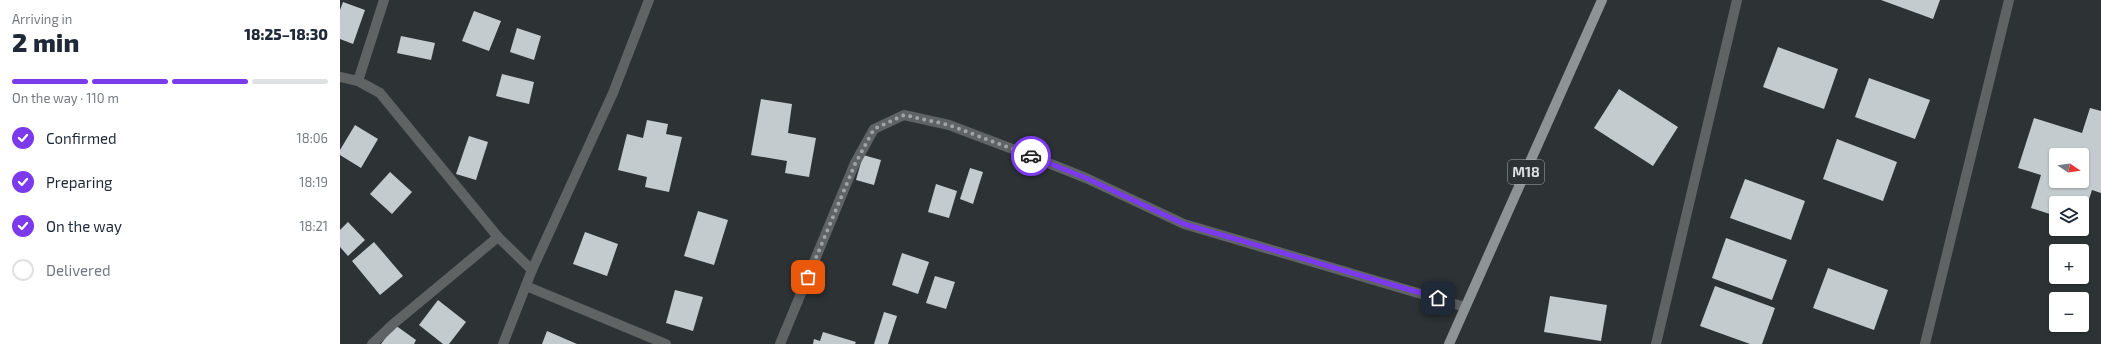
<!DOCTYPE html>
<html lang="en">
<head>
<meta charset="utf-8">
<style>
	body { margin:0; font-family:"Exo 2",sans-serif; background:#f6f6f7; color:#1f2937; height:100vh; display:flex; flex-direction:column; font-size:15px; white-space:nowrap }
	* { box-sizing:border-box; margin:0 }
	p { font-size:13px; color:#747a83 }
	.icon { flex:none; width:22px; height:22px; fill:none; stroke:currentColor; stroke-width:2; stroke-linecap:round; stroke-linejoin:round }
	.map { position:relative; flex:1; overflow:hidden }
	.drawer { display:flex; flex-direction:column; background:#fff; width:340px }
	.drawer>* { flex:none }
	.needle { width:26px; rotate:103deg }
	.controls { position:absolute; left:1709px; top:148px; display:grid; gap:8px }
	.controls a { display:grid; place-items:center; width:40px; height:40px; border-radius:4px; background:#fff; box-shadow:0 1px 3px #0004; font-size:20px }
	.pin { position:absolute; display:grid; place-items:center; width:34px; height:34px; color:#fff; margin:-17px; border-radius:8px; box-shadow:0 2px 6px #0006 }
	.courier { position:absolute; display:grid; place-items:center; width:40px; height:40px; margin:-20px; border:3px solid #7c3aed; border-radius:50%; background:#fff; color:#222; box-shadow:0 1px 5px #0007 }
	.headline em { font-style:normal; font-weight:800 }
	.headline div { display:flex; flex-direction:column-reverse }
	.headline { display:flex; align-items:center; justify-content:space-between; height:68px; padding:0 12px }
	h1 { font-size:26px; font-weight:800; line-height:30px }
	.bar { display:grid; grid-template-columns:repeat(4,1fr); gap:6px 4px; align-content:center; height:48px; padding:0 12px }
	.bar i { height:5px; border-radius:3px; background:#e0e1e3 }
	.bar .selected { background:#7c3aed }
	.bar p { grid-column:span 4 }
	ol { padding:0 12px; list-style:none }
	li { display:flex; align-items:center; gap:12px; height:44px }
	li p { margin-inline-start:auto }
	li .icon { padding:4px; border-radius:50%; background:#7c3aed; color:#fff; stroke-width:4 }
	li:last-child { color:#747a83 }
	li i { width:22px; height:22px; border:2px solid #e0e1e3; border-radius:50% }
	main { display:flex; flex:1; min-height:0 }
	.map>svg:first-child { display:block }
	.building { fill:#c4cbcf; fill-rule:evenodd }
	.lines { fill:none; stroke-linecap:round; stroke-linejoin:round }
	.street { stroke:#606364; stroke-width:10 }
	.primary { stroke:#8e9396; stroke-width:10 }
	.done { stroke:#9fa3a5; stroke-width:4; stroke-dasharray:0 7.2 }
	.route { stroke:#7c3aed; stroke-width:5 }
	.labels { text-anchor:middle; stroke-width:4; stroke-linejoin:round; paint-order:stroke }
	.shield { fill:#2d3235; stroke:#a8acae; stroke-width:1 }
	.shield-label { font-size:14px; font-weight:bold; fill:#dde0e2 }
</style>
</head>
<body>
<main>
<section class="drawer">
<div class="headline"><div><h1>2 min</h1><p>Arriving in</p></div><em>18:25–18:30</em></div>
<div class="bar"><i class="selected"></i><i class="selected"></i><i class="selected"></i><i></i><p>On the way · 110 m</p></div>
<ol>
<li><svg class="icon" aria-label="check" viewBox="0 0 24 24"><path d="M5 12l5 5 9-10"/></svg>Confirmed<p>18:06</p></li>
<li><svg class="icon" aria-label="check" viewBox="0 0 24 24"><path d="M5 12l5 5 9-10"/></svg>Preparing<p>18:19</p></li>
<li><svg class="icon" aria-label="check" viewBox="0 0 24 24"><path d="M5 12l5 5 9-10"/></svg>On the way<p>18:21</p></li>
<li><i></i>Delivered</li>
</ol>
</section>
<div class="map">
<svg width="1761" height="344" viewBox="0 0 1761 344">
	<rect width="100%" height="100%" fill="#2d3235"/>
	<g class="building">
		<polygon points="1541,0 1600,0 1593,19"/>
		<polygon points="3,2 25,10 13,44 0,39 0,10"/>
		<polygon points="134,11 161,21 149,51 122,41"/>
		<polygon points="177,28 201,36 194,60 170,52"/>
		<polygon points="61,36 95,43 91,60 57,53"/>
		<polygon points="1438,47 1498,69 1484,109 1423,87"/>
		<polygon points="162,74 194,82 189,104 156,96"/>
		<polygon points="1529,78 1590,100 1575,139 1515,117"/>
		<polygon points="1279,89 1338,127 1313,166 1254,128"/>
		<polygon points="421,99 452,104 448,133 476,138 469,177 445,173 447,161 411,155"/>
		<path d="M1750 108 1761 111V193L1752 190 1742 221V203H1716V216L1691 208 1701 175 1678 168 1694 118 1742 133ZM1716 155H1742V181H1716Z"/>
		<polygon points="307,120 328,124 326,134 342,137 329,192 305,187 307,177 278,170 287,134 303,138"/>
		<polygon points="15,125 38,139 21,168 0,155 0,150"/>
		<polygon points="129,136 148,142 136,180 116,174"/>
		<polygon points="1497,139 1557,162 1543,201 1483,179"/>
		<polygon points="523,155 541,160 534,185 516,180"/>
		<polygon points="630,168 643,172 633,204 620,199"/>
		<polygon points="50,172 72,192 52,214 30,194"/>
		<polygon points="1405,179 1465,201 1451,240 1390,218"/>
		<polygon points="596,184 617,191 609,218 588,212"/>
		<polygon points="358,211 388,220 374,265 344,256"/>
		<polygon points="8,222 25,240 8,256 0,247 0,230"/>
		<polygon points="245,232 278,244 267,276 233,264"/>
		<polygon points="1386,238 1447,260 1432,300 1372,278"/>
		<polygon points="34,242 63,276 40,295 12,261"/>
		<polygon points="562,253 589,262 578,294 552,285"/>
		<polygon points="1488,268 1548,290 1534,330 1473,308"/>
		<polygon points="595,276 615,282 606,309 586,303"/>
		<polygon points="1375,286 1435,308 1422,344 1410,344 1360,326"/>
		<polygon points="335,290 363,297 353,331 326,323"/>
		<polygon points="1210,296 1267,305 1261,341 1204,332"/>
		<polygon points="98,300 126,322 109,344 103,344 79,325"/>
		<polygon points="544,312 557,316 548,344 534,344"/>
		<polygon points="55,325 76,340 74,344 41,344"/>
		<polygon points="207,331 237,344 202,344"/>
		<polygon points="483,332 516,342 515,344 473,344 474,339 480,341"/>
	</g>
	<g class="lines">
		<g class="street">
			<polyline points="0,77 18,81 40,93 158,237 192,270"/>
			<polyline points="18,81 44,0"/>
			<polyline points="186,286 326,344"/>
			<polyline points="32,344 52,325 158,237"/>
			<polyline points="163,344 192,270 273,93 309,0"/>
			<polyline points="440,344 515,163 534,129 564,115 609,125 678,151 746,178 844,224 1125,307"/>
			<polyline points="1316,344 1397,0"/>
			<polyline points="1585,344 1669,0"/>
		</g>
		<polyline class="primary" points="1109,344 1262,0"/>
	</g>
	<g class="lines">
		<polyline class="done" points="468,277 515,164 534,129 564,115 609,125 691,156"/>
		<polyline class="route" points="691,156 746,178 844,224 1098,298"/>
	</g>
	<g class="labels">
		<rect class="shield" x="1168" y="160" width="36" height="24" rx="3"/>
		<g class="shield-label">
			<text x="1186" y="177">M18</text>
		</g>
	</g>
</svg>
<div class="controls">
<a><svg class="needle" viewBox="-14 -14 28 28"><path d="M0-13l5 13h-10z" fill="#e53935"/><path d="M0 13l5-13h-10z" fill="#747a83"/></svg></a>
<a><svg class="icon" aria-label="layers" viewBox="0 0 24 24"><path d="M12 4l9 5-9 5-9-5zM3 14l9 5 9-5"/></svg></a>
<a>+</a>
<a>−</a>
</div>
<div class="pin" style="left:468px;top:277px;background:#ea580c"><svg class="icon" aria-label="bag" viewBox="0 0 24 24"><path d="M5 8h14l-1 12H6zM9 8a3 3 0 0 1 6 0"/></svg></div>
<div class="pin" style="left:1098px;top:298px;background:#1f2937"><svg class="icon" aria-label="home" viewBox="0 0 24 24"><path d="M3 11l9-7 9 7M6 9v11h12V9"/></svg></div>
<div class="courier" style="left:691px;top:156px"><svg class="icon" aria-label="car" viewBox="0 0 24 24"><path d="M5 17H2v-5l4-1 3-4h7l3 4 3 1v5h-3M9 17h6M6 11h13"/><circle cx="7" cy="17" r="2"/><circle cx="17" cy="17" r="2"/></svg></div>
</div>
</main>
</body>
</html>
